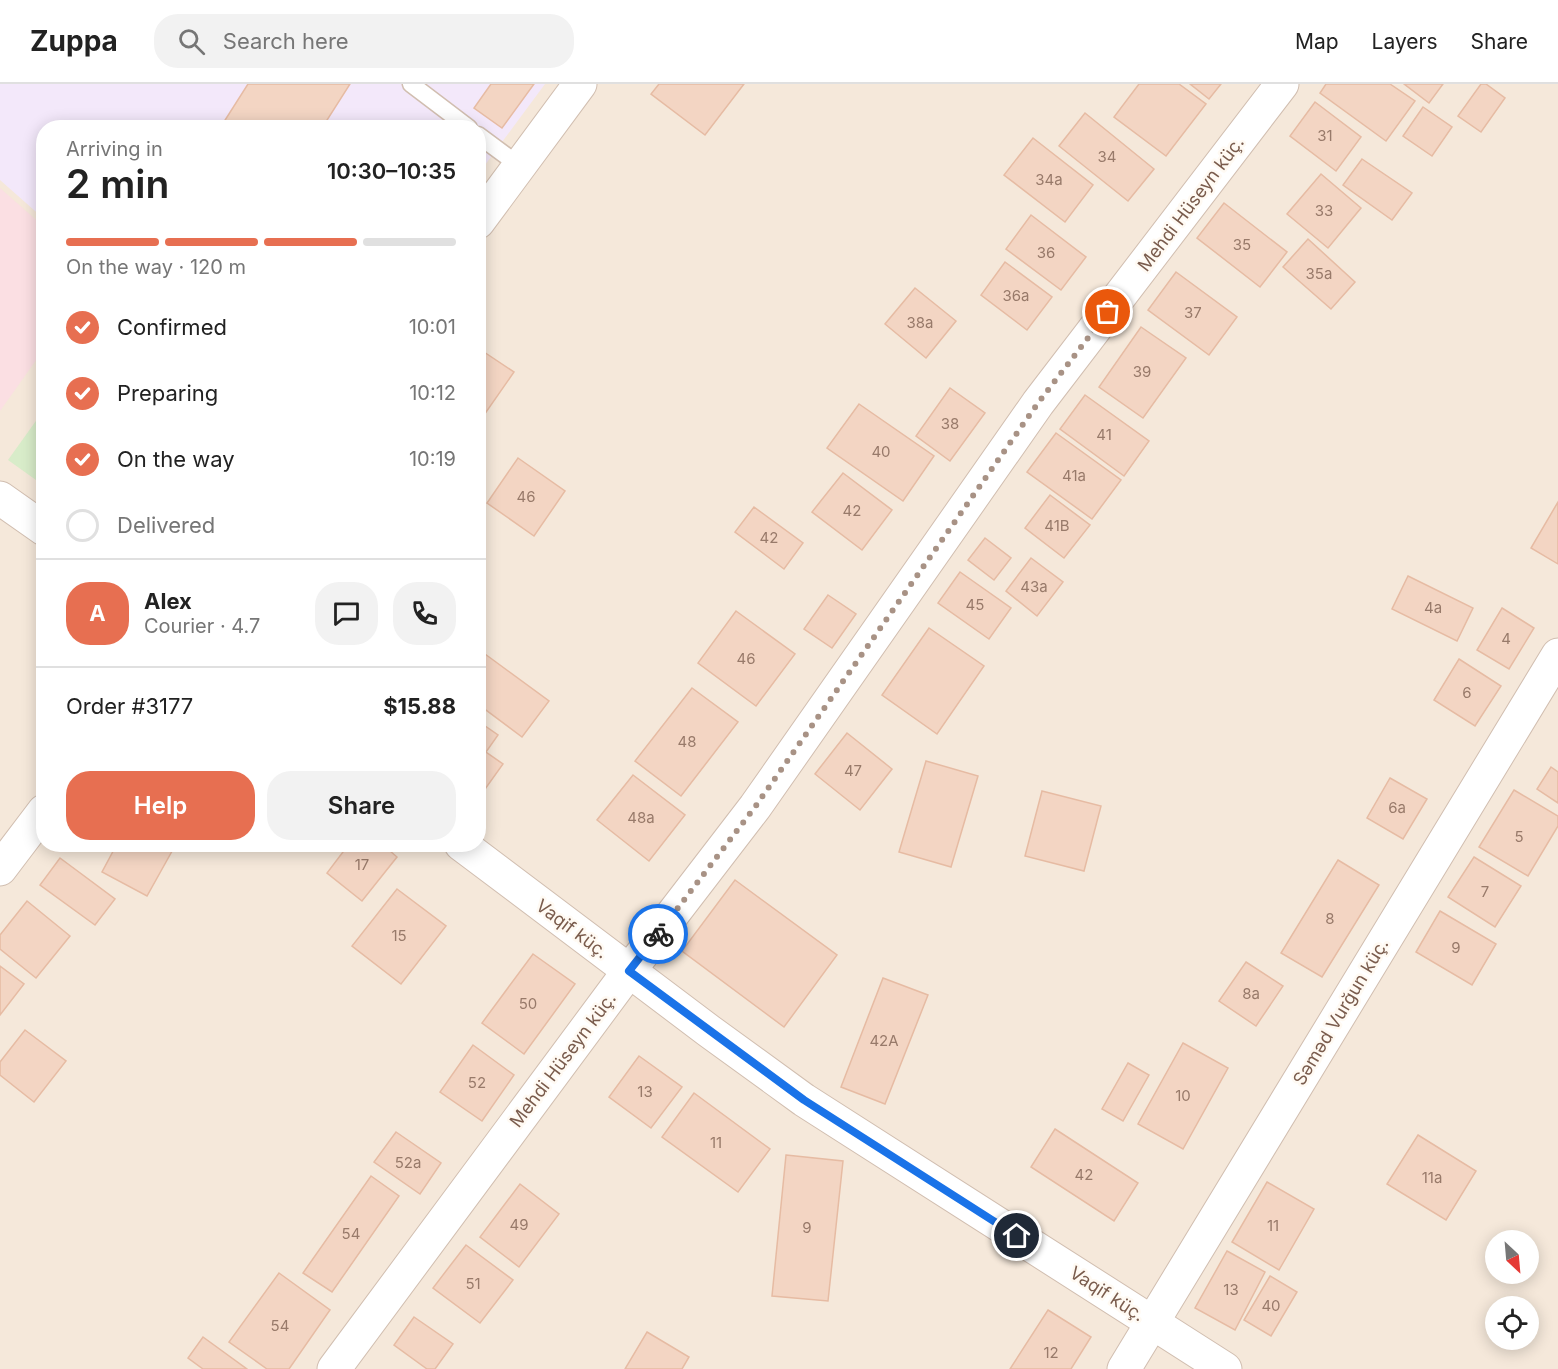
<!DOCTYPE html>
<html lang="en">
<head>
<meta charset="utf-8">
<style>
	body { margin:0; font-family:Inter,sans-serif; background:#f2f2f2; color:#222; height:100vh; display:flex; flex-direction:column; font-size:22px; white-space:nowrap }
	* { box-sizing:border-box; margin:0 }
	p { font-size:20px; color:#767676 }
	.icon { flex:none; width:33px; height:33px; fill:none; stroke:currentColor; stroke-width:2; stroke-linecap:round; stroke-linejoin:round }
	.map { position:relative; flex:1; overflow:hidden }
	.side { position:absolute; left:36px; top:36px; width:450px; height:732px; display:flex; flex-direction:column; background:#fff; border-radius:24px; box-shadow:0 3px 15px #0003 }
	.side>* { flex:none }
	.needle { width:39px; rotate:154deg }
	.buttons { position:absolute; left:1485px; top:1146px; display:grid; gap:12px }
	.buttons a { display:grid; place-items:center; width:54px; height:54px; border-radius:50%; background:#fff; box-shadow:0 3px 15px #0003; font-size:30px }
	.pin { position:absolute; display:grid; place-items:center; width:51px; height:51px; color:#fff; margin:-26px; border:3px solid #fff; border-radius:50%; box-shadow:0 2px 6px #0007 }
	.courier { position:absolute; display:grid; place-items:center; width:60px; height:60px; margin:-30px; border:4px solid #1a73e8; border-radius:50%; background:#fff; color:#222; box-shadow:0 2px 8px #0007 }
	.summary em { font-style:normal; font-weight:600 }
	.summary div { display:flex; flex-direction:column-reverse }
	.summary { display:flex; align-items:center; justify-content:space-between; height:102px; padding:0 30px }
	h1 { font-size:39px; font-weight:600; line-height:45px }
	.bar { display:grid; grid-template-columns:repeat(4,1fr); gap:9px 6px; align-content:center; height:72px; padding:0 30px }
	.bar i { height:8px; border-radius:4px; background:#e0e0e0 }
	.bar .on { background:#e76f51 }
	.bar p { grid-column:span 4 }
	.line { display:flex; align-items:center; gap:15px; padding:0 30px; border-top:2px solid #e0e0e0 }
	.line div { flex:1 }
	.round { display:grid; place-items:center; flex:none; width:63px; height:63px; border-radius:24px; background:#f2f2f2 }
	ol { padding:0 30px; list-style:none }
	li { display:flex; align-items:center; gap:18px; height:66px }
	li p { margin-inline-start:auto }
	li .icon { padding:6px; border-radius:50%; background:#e76f51; color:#fff; stroke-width:4 }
	li:last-child { color:#767676 }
	li i { width:33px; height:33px; border:3px solid #e0e0e0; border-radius:50% }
	.button { display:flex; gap:12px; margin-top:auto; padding:12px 30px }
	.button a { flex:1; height:69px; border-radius:24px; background:#e76f51; color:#fff; font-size:24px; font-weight:600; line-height:69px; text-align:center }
	.button a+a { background:#f2f2f2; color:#222 }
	header { display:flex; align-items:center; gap:36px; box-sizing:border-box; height:84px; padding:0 30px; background:#fff; border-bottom:2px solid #e0e0e0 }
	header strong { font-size:28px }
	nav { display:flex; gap:33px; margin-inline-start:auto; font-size:21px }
	.search { width:420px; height:54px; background:#f2f2f2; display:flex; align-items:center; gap:15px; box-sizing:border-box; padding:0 21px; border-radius:24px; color:#767676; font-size:22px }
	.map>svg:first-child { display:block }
	.residential { fill:#f5e8da; fill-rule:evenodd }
	.education { fill:#f3e8fa }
	.medical { fill:#fbdfe3 }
	.green { fill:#d8ecc9 }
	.building { fill:#f3d5c3; stroke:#e6bba3; stroke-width:1.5 }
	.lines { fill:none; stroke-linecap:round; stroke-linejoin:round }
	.lane-casing { stroke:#d1beb0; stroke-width:19 }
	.street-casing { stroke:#d1beb0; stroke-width:35 }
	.lane { stroke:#fff; stroke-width:16 }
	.street { stroke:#fff; stroke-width:33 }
	.done { stroke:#a89285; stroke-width:6; stroke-dasharray:0 10.8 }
	.route { stroke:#1a73e8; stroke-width:8 }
	.labels { text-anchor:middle; stroke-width:5; stroke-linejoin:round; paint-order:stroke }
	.number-label { font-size:15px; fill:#987a6a }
	.street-label { font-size:18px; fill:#7a5c4d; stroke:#fffaf3 }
</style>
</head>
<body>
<header>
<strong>Zuppa</strong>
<div class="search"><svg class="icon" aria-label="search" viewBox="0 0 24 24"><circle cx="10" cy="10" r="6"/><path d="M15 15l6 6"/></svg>Search here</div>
<nav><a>Map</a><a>Layers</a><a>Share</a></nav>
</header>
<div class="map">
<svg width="1558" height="1285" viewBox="0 0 1558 1285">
	<rect width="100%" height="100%" fill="#fdf6ec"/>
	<path class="residential" d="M0 0H1558V1285H0ZM44 44H478V760H44ZM1496 1156H1528V1190H1496ZM1496 1222H1528V1256H1496Z"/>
	<polygon class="education" points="0,0 545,0 479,89 478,44 44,44 43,134 0,96"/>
	<polygon class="medical" points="0,104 43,142 44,265 0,327"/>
	<polygon class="green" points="43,327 43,401 8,376"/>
	<g class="building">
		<polygon points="248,0 350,0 322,44 220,44"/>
		<polygon points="491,0 534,0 502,44 474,24"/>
		<polygon points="659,0 744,0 705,51 651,10"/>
		<polygon points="1139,0 1179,0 1206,20 1166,72 1114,33"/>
		<polygon points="1190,0 1221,0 1209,15"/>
		<polygon points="1326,0 1390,0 1415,17 1386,57 1320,9"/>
		<polygon points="1404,0 1443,0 1429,19"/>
		<polygon points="1481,0 1486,0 1505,14 1481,48 1458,32"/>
		<polygon points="1315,18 1361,53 1336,87 1290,52"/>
		<polygon points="1423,23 1452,43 1432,72 1403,52"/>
		<polygon points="1085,29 1154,85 1128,117 1059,62"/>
		<polygon points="1033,54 1093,101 1065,138 1004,91"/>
		<polygon points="1362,75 1412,109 1392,136 1343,101"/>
		<polygon points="1321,90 1361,124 1328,164 1287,130"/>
		<polygon points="1224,119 1287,168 1260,203 1197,154"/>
		<polygon points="1031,131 1086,173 1061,206 1006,165"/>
		<polygon points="1308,155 1355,198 1331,225 1283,183"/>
		<polygon points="1005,178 1052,213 1027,246 981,211"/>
		<polygon points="1176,188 1237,233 1209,271 1148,226"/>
		<polygon points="915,204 956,237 926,274 885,240"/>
		<polygon points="1141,243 1186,274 1143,334 1099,303"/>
		<polygon points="478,264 514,288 482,334 478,331"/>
		<polygon points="950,304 985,329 950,377 916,352"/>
		<polygon points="1085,311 1149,357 1124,392 1060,345"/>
		<polygon points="859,320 934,372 903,417 827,364"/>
		<polygon points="1056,349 1121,396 1092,435 1027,388"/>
		<polygon points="518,374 565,407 534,452 487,419"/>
		<polygon points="843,389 892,426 862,466 812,428"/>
		<polygon points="1050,411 1090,441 1064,474 1025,444"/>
		<polygon points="1558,418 1558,480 1531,464"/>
		<polygon points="754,423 803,459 784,485 735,448"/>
		<polygon points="985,454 1011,474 994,496 968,476"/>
		<polygon points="1031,474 1063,498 1037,532 1006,507"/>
		<polygon points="960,488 1011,524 989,555 938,519"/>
		<polygon points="1408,492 1473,524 1457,557 1392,525"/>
		<polygon points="828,511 856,530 832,564 804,545"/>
		<polygon points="1502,524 1534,544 1509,585 1477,566"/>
		<polygon points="736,527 795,570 756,622 698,579"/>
		<polygon points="929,544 984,582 937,650 882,611"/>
		<polygon points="485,570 549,617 522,653 478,620 478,578"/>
		<polygon points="1459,575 1501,602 1475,642 1434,616"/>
		<polygon points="692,604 738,638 681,712 635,677"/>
		<polygon points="478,637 498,651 486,668 503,680 478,715"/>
		<polygon points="847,649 892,685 860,726 815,690"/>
		<polygon points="926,677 978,692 951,783 899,768"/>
		<polygon points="1551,683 1558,688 1558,719 1537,705"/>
		<polygon points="633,691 685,731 649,777 597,736"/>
		<polygon points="1390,694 1427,715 1403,755 1367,734"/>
		<polygon points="1514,706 1558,732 1558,742 1528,792 1479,763"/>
		<polygon points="1042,707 1101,722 1084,787 1025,772"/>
		<polygon points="117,760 176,760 147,812 102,788"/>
		<polygon points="349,760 382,760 397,773 362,817 327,789"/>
		<polygon points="1474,773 1521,802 1495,843 1448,813"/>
		<polygon points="60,774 115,815 95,841 40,801"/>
		<polygon points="1338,776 1379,801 1322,893 1281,869"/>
		<polygon points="735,796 837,871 784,943 682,867"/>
		<polygon points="397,805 446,842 401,900 352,862"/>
		<polygon points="27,817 70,852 36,894 0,865 0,851"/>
		<polygon points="1440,827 1496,860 1472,901 1416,868"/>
		<polygon points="533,870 575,900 524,970 482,939"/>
		<polygon points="1246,878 1283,902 1256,942 1219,917"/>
		<polygon points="0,882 24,900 0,931"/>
		<polygon points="883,894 928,911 885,1020 841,1003"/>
		<polygon points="25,946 66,977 34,1018 0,991 0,978"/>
		<polygon points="1183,959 1228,984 1183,1065 1138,1040"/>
		<polygon points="473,961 514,991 482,1037 440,1008"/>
		<polygon points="639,972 682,1003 651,1044 609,1013"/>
		<polygon points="1128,979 1149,991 1123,1037 1102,1025"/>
		<polygon points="694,1009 770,1065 738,1108 662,1053"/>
		<polygon points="1055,1045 1138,1099 1114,1137 1031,1083"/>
		<polygon points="396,1048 441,1079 420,1110 374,1078"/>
		<polygon points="1418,1051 1476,1087 1446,1136 1387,1100"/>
		<polygon points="786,1071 843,1077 828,1217 772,1212"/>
		<polygon points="371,1092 399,1112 332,1208 303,1189"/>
		<polygon points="1267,1098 1314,1125 1279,1186 1232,1158"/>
		<polygon points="520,1100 559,1130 519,1183 480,1153"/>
		<polygon points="466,1161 513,1196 480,1239 433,1204"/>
		<polygon points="1227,1167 1265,1188 1235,1246 1195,1224"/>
		<polygon points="279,1189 330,1226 289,1285 267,1285 229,1258"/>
		<polygon points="1270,1192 1297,1208 1271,1252 1244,1236"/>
		<polygon points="1048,1226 1091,1253 1071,1285 1010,1285"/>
		<polygon points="414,1233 453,1260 435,1285 427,1285 394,1261"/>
		<polygon points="647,1248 689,1273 682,1285 625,1285"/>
		<polygon points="203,1253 247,1285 203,1285 188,1274"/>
	</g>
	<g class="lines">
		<defs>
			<g id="lane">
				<polyline points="411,0 469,44"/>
				<polyline points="478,51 520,82"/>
			</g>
			<g id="street">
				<polyline points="478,138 580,0"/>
				<polyline points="0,414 44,445"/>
				<polyline points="461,760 709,947 804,1016 1225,1285"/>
				<polyline points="0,785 44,727"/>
				<polyline points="334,1285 629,887 755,723 1038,319 1282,0"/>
				<polyline points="1124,1285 1558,571"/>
			</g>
		</defs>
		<use href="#lane" class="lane-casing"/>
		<use href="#street" class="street-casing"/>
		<use href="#lane" class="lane"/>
		<use href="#street" class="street"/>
	</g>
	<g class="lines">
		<polyline class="done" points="658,850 755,723 1038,319 1108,228"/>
		<polyline class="route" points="658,850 629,887 804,1016 1017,1152"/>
	</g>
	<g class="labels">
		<g class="number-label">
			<text x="1325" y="57">31</text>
			<text x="1107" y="78">34</text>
			<text x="1049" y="101">34a</text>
			<text x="1324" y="132">33</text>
			<text x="1242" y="166">35</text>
			<text x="1046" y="174">36</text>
			<text x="1319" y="195">35a</text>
			<text x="1016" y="217">36a</text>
			<text x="1193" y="234">37</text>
			<text x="920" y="244">38a</text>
			<text x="1142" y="293">39</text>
			<text x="950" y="345">38</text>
			<text x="1104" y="356">41</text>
			<text x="881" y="373">40</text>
			<text x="1074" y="397">41a</text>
			<text x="526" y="418">46</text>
			<text x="852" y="432">42</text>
			<text x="1057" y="447">41B</text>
			<text x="769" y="459">42</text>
			<text x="1034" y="508">43a</text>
			<text x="975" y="526">45</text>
			<text x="1433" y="529">4a</text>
			<text x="1506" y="560">4</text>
			<text x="746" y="580">46</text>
			<text x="1467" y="614">6</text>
			<text x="687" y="663">48</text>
			<text x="853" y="692">47</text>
			<text x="1397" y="729">6a</text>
			<text x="641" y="739">48a</text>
			<text x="1519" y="758">5</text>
			<text x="362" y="786">17</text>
			<text x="1485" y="813">7</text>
			<text x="1330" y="840">8</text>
			<text x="399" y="857">15</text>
			<text x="1456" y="869">9</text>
			<text x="1251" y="915">8a</text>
			<text x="528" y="925">50</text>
			<text x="884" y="962">42A</text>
			<text x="477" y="1004">52</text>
			<text x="645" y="1013">13</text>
			<text x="1183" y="1017">10</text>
			<text x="716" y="1064">11</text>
			<text x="408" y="1084">52a</text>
			<text x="1084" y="1096">42</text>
			<text x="1432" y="1099">11a</text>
			<text x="519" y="1146">49</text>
			<text x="1273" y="1147">11</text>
			<text x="807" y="1149">9</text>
			<text x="351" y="1155">54</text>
			<text x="473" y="1205">51</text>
			<text x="1231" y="1211">13</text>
			<text x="1271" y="1227">40</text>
			<text x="280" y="1247">54</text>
			<text x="1051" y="1274">12</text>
		</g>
		<g class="street-label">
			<text transform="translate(1191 120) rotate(-53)" y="6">Mehdi Hüseyn küç.</text>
			<text transform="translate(572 845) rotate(37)" y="6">Vaqif küç.</text>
			<text transform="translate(1341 928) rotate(-59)" y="6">Səməd Vurğun küç.</text>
			<text transform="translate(563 976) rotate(-53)" y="6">Mehdi Hüseyn küç.</text>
			<text transform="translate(1107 1210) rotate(33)" y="6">Vaqif küç.</text>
		</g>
	</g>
</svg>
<div class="buttons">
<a><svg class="needle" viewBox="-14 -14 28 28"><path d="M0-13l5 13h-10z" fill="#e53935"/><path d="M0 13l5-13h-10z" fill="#767676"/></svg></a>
<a><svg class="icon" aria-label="locate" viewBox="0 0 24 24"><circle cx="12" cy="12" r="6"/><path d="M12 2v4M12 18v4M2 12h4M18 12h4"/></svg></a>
</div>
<div class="pin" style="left:1108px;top:228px;background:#ea580c"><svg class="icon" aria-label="bag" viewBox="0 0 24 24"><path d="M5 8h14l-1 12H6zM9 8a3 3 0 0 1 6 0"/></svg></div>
<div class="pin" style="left:1017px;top:1152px;background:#1f2937"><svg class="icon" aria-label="home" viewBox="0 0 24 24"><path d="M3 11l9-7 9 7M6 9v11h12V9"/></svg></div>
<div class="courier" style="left:658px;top:850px"><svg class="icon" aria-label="bike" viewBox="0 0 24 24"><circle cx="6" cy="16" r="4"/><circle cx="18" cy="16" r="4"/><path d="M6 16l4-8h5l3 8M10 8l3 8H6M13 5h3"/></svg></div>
<section class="side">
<div class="summary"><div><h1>2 min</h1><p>Arriving in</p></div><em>10:30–10:35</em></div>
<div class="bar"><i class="on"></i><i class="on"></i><i class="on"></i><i></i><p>On the way · 120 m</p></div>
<ol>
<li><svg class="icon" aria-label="check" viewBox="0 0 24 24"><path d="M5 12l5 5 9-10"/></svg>Confirmed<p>10:01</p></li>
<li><svg class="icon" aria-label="check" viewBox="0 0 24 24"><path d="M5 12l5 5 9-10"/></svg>Preparing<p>10:12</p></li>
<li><svg class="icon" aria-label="check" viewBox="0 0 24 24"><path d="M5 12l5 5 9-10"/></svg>On the way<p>10:19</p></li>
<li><i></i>Delivered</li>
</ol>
<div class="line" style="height:108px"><b class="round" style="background:#e76f51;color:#fff">A</b><div><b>Alex</b><p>Courier · 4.7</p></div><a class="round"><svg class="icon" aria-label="chat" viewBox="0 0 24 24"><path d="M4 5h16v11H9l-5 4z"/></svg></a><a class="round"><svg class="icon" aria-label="phone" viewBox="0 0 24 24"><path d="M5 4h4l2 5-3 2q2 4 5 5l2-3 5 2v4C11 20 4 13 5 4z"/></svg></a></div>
<div class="line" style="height:78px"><div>Order #3177</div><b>$15.88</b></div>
<div class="button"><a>Help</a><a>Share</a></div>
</section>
</div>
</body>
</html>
